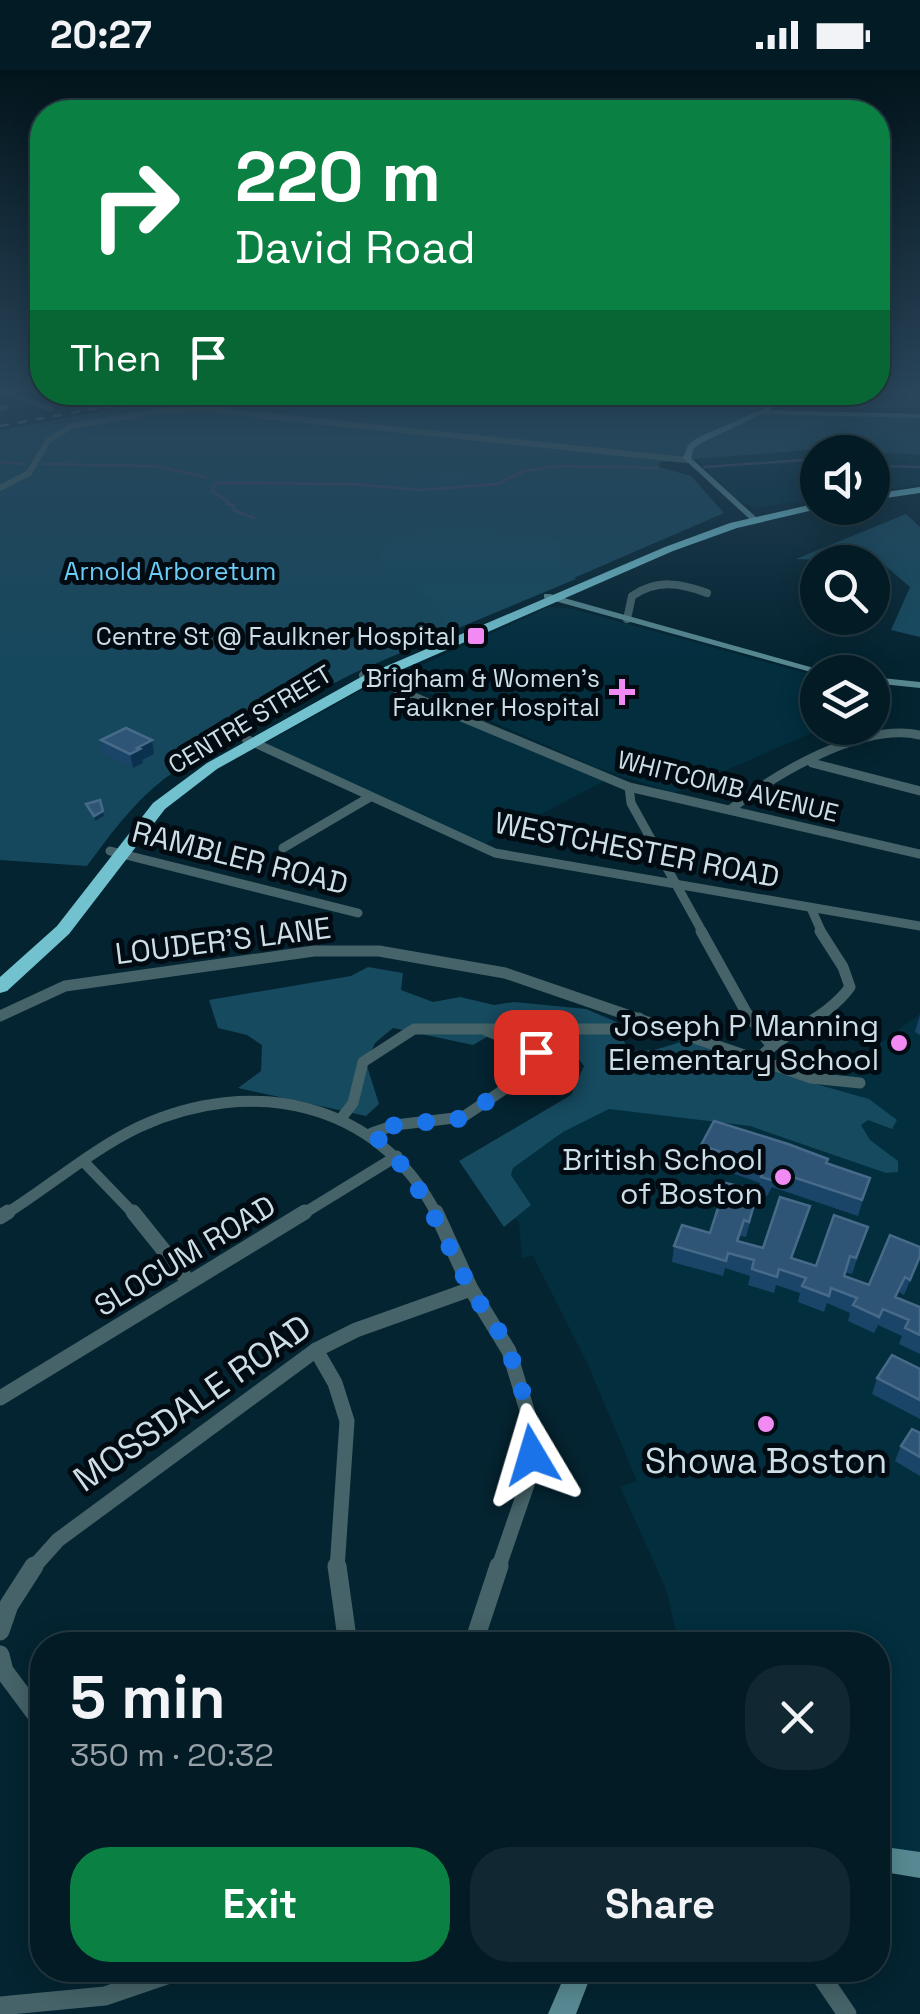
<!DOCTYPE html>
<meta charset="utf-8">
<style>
body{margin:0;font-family:"Space Grotesk",sans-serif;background:#112832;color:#f1f3f6;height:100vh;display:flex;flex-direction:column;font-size:38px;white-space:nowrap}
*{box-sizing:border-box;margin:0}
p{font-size:32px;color:#97a1a7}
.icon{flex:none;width:55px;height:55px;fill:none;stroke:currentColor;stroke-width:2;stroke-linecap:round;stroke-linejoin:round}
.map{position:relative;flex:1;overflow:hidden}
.details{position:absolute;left:30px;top:1562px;width:860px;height:350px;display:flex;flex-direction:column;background:#031b25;border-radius:40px;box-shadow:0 5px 25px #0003,0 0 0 2px #243942}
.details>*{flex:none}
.banner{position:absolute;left:30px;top:30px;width:860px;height:305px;border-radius:40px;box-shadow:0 5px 25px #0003,0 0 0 2px #243942;background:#0b8043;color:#fff;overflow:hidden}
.tools{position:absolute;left:800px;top:365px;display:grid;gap:20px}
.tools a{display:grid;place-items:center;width:90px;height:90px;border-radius:50%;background:#031b25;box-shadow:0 5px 25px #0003,0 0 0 2px #243942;font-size:50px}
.pin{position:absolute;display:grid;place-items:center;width:85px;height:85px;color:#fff;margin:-42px;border-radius:20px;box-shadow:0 5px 15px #0006}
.me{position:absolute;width:110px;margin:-55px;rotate:353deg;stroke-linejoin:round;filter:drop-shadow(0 0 8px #0008)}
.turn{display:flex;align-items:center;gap:35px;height:210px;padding:0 40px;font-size:45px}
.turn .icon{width:130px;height:130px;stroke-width:2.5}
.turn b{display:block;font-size:70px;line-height:85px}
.then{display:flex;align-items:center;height:95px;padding:0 40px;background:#0003;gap:20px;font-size:38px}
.round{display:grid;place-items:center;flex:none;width:105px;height:105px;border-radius:40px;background:#112832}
.head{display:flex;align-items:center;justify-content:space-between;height:170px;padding:0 40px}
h1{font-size:60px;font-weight:700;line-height:75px}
.button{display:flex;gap:20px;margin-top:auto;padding:20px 40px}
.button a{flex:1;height:115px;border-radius:40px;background:#0b8043;color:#fff;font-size:40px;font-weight:700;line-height:115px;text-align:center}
.button a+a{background:#112832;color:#f1f3f6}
.status{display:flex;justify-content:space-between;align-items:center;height:70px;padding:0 50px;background:#031b25;direction:ltr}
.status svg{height:28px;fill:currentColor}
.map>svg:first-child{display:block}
.built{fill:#022e3e}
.green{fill:#16485d}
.forest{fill:#164a5f}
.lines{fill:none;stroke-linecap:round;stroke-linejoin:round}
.stream{stroke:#404765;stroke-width:2.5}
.street-far5{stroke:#456368;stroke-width:6}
.street-far4{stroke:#456368;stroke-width:8}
.street-far3{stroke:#456368;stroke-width:9}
.street-far2{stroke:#456368;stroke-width:11}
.street-far1{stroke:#456368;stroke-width:15}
.street{stroke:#456368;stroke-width:19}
.secondary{fill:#588992;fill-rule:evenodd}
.primary{fill:#66a7b2;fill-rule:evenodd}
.highway{fill:#72c1cf;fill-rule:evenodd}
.rail{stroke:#607a84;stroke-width:2.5;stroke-dasharray:9 9;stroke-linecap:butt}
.wall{fill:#1b4568}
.shaded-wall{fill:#0a314d}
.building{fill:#2e5576;stroke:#476a88;stroke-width:2.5}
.route{stroke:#1a73e8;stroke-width:18;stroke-dasharray:0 32.4}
.poi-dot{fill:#f18af3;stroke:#020b11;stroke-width:4}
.labels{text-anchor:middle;stroke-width:10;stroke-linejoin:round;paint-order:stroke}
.far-park-label{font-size:25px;fill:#6bcdf8;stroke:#020b11}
.far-poi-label{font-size:25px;fill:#cddee6;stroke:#020b11;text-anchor:end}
.far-street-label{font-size:25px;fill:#cddee6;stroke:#020b11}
.street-label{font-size:30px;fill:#cddee6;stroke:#020b11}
.poi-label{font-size:30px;fill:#cddee6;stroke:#020b11;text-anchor:end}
.near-street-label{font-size:35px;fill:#cddee6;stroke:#020b11}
.near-poi-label{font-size:35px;fill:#cddee6;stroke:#020b11}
</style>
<div class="status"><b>20:27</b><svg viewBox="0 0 49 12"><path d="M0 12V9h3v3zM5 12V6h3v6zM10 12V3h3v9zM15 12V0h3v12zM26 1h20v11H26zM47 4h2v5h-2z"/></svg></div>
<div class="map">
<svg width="920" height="1944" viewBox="0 0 920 1944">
<rect width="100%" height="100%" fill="#042431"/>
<g class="built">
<path d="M848 379 920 385V414L873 421 872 382H818L817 429 755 438 738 430 696 389 783 380Z"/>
<path d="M549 537 573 539 817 606 818 658H823L674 723 597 698 393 608Z"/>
<path d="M373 614 459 648 604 711 483 775 266 673Z"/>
<path d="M920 944V1788L878 1782V1575H679L666 1519 620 1417 637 1411 588 1295 533 1186 522 1188 519 1153 478 1104 683 967 822 1015Z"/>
</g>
<path class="green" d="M210 322H766L767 331 756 343 920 347V385L820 379 660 392 659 397 691 406 724 443 354 603 305 628 284 626C260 668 201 681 164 709 133 733 109 766 87 796L0 790V360Z"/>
<g class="forest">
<path d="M908 321 920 325V338L802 337 798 331 806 327V323Z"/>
<path d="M191 341 568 382 456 411 319 401 211 408 202 403 155 395 44 392 51 373 75 357Z"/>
<path d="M906 444 920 457V567L891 560 910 517 881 492 796 489Z"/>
<path d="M466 456 556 468 563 472 560 489 576 509 451 561 443 551 445 544 441 536 379 492 387 469 410 461Z"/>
<path d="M368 897 403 903 401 920 433 932 460 927 494 935 514 932 586 939 619 953 627 981 654 980 685 971 763 991 791 1007 869 1029 897 1050 892 1059 868 1050 861 1055 870 1070 898 1091V1102L886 1103 750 1056 609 1039 563 1062 513 1098 511 1105 531 1135 504 1157 459 1091 571 1025 584 996 569 977 519 962 497 961 473 975 393 958 375 973 366 993 379 1034 366 1046 238 1018 261 1001 262 975 247 965 218 958 209 930 351 906Z"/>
</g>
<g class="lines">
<g class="stream">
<path d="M0 392 23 394"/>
<path d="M42 394 156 396 205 407"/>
<path d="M887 396 920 397"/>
<path d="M704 397 818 389"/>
<path d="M254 448 233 440 234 435 226 434 228 431 212 422 215 413 352 414 421 420 497 414 525 401 559 396 657 398"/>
</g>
<g class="street-far5">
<path d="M5 321 51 339"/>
<path d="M0 339 6 337"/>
<path d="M210 340 687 390"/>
<path d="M0 418 29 403 48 371 71 356 162 341 210 340 257 322"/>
</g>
<g class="street-far4">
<path d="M627 549 632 526C657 509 680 513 707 523"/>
<path d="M363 605 446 640"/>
</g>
<g class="street-far3">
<path d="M440 638 629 717 920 784"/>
<path d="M246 669 495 783 920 856"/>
<path d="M812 693 920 721"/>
<path d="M629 717 631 733 703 863"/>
<path d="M731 739C776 703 863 652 920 665"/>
<path d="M283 778 370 727"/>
<path d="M110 781 358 843"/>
<path d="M811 838 822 863"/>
</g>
<g class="street-far2">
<path d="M701 861 746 942 770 974"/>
<path d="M0 946 65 916 314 881H379L505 903 811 1008 860 1013"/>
<path d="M758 989C786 960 826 950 850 917L843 897 820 861"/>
<path d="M343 1046 353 1033 363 992 414 959H619L632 956 639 948"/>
<path d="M372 1063 395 1055 463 1047 539 996 533 979 487 961"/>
<path d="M84 1092 135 1145"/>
<path d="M4 1145C49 1117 91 1080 139 1057 251 1005 379 1031 437 1145"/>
<path d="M301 1145 397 1086"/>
</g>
<g class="street-far1">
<path d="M133 1142 189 1212"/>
<path d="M436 1142 471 1219 509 1281 529 1347 530 1406 498 1499"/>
<path d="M0 1147 8 1142"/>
<path d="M316 1280 335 1313 347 1351 337 1499"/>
<path d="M0 1328 305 1142"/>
<path d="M32 1499 58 1470 316 1280 356 1260 471 1219"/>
</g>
<g class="street">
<path d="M337 1496 348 1575"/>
<path d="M0 1561 9 1535 34 1496"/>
<path d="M473 1575 499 1496"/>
<path d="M0 1585 4 1601 42 1652"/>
<path d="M817 1900 847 1944"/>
<path d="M0 1936 105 1926 181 1900"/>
</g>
<g class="secondary">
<path d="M769 322H775L776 331 770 340 920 344V348L762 344 703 372 694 378 691 388 757 448V452L754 453 683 388 688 375 697 368 765 338 770 331Z"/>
<path d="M544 524H550L828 602 818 604 544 528Z"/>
<path d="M872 607 920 612V618L872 613Z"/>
<path d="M878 1776 920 1782V1808L878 1801Z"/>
<path d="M567 1900H593L576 1944H548Z"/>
</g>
<path class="primary" d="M0 321H11L0 324Z"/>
<g class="highway">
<path d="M920 417V423L872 430V424Z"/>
<path d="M818 433V438H822L737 458 673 481 371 613 217 699 165 739 69 864 7 921 0 923V907L57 856 153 733 207 693 361 607 665 477 730 453Z"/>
</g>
<path class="rail" d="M0 356 187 322"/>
</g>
<g class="wall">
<path d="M101 670 154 684 142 690 143 693 133 698 103 684Z"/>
<path d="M920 945V965L915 962Z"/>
<path d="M701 1075 827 1093 870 1108 858 1146 772 1117 767 1126 758 1123 760 1113 698 1091Z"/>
<path d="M810 1136 806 1151 792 1188 816 1196 868 1157 852 1204 845 1202 844 1206 869 1215 920 1188 904 1225 899 1222 897 1227 920 1237V1284L899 1274 902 1266 878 1255 874 1263 848 1251 850 1243 827 1233 824 1242 798 1232 800 1223 776 1215 774 1223 748 1215 750 1206 725 1198 723 1206 672 1192 674 1176 710 1163 754 1137 746 1167 740 1166 739 1172 763 1178Z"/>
<path d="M920 1299V1349L872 1324 877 1308Z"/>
<path d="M920 1363V1406L895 1391 901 1376Z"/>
</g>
<g class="shaded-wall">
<path d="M152 670 154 684 142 690 143 693 133 698 130 684 137 678Z"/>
<path d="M103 741 104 746 95 751 94 746Z"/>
<path d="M810 1136 806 1151 787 1204 791 1188Z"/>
</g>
<g class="building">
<path d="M126 658 152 670 137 678 140 679 130 684 101 670Z"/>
<path d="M100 730 103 741 94 746 86 734Z"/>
<path d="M714 1051 788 1074 828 1089 826 1093 870 1108 862 1130 775 1101 771 1110 761 1107 765 1098 701 1075Z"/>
<path d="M726 1113 758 1121 749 1152 744 1150 737 1171 763 1178 780 1127 810 1136 791 1188 816 1196 834 1145 868 1157 856 1188 850 1186 844 1206 869 1215 890 1165 920 1177V1186L910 1210 905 1207 895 1227 920 1237V1265L905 1258 909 1250 883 1239 879 1247 853 1235 857 1228 831 1218 829 1226 802 1216 806 1208 779 1199 777 1207 752 1199 754 1190 728 1183 726 1191 674 1176 682 1155 710 1163Z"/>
<path d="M892 1285 920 1299V1330L877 1308Z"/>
<path d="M912 1359 920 1363V1387L901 1376Z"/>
</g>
<linearGradient id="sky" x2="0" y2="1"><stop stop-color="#02141b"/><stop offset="0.54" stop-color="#29455a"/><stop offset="1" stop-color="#29455a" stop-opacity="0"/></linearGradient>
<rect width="920" height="593" fill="url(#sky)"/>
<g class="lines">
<path class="route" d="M532 1385C529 1338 518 1292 493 1252 486 1241 477 1231 471 1220 439 1159 424 1112 372 1063L395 1055 458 1049 534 1002 540 994 536 982"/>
</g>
<g class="poi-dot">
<rect x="466" y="556" width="20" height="20" rx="5"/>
<path d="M617 607h10v10h10v10h-10v10h-10v-10h-10v-10h10z"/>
<circle cx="899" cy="973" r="10"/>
<circle cx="783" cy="1107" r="10"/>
<circle cx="766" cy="1354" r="10"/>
</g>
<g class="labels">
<g class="far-park-label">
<text x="170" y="510">Arnold Arboretum</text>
</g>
<g class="far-poi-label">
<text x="456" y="575">Centre St @ Faulkner Hospital</text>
<text x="600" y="617">Brigham &amp; Women's<tspan x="600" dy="29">Faulkner Hospital</tspan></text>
</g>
<g class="far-street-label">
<text transform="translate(250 649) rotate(-31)" y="9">CENTRE STREET</text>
<text transform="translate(728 716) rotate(14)" y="9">WHITCOMB AVENUE</text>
</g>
<g class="street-label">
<text transform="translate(637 780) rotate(11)" y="10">WESTCHESTER ROAD</text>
<text transform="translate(240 788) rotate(14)" y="10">RAMBLER ROAD</text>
<text transform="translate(223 871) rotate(-7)" y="10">LOUDER'S LANE</text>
<text transform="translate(185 1186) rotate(-31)" y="10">SLOCUM ROAD</text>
</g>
<g class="poi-label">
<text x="879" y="966">Joseph P Manning<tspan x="879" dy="34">Elementary School</tspan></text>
<text x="763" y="1100">British School<tspan x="763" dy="34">of Boston</tspan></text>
</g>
<g class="near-street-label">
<text transform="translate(192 1333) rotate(-35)" y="12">MOSSDALE ROAD</text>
</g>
<g class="near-poi-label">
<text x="766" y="1403">Showa Boston</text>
</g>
</g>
</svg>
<div class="tools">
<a><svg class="icon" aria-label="sound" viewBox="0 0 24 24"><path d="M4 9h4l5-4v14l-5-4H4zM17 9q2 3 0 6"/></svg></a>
<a><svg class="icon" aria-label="search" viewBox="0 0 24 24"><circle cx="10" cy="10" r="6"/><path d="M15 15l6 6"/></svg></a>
<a><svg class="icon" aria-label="layers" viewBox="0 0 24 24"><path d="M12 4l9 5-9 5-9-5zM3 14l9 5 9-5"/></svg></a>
</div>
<div class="pin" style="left:536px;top:982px;background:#d93025"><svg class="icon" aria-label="arrive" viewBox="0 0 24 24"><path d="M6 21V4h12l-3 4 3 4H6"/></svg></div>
<svg class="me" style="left:532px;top:1385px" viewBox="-20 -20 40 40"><path d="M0-17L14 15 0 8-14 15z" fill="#1a73e8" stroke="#fff" stroke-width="4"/></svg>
<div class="banner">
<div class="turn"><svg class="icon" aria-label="right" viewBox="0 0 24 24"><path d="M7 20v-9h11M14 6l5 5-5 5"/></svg><div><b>220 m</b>David Road</div></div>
<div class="then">Then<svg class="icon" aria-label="arrive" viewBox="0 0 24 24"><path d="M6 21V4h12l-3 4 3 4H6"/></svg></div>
</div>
<section class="details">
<div class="head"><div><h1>5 min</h1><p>350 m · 20:32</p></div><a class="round"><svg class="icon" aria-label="close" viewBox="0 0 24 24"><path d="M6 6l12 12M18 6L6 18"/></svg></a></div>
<div class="button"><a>Exit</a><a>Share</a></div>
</section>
</div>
